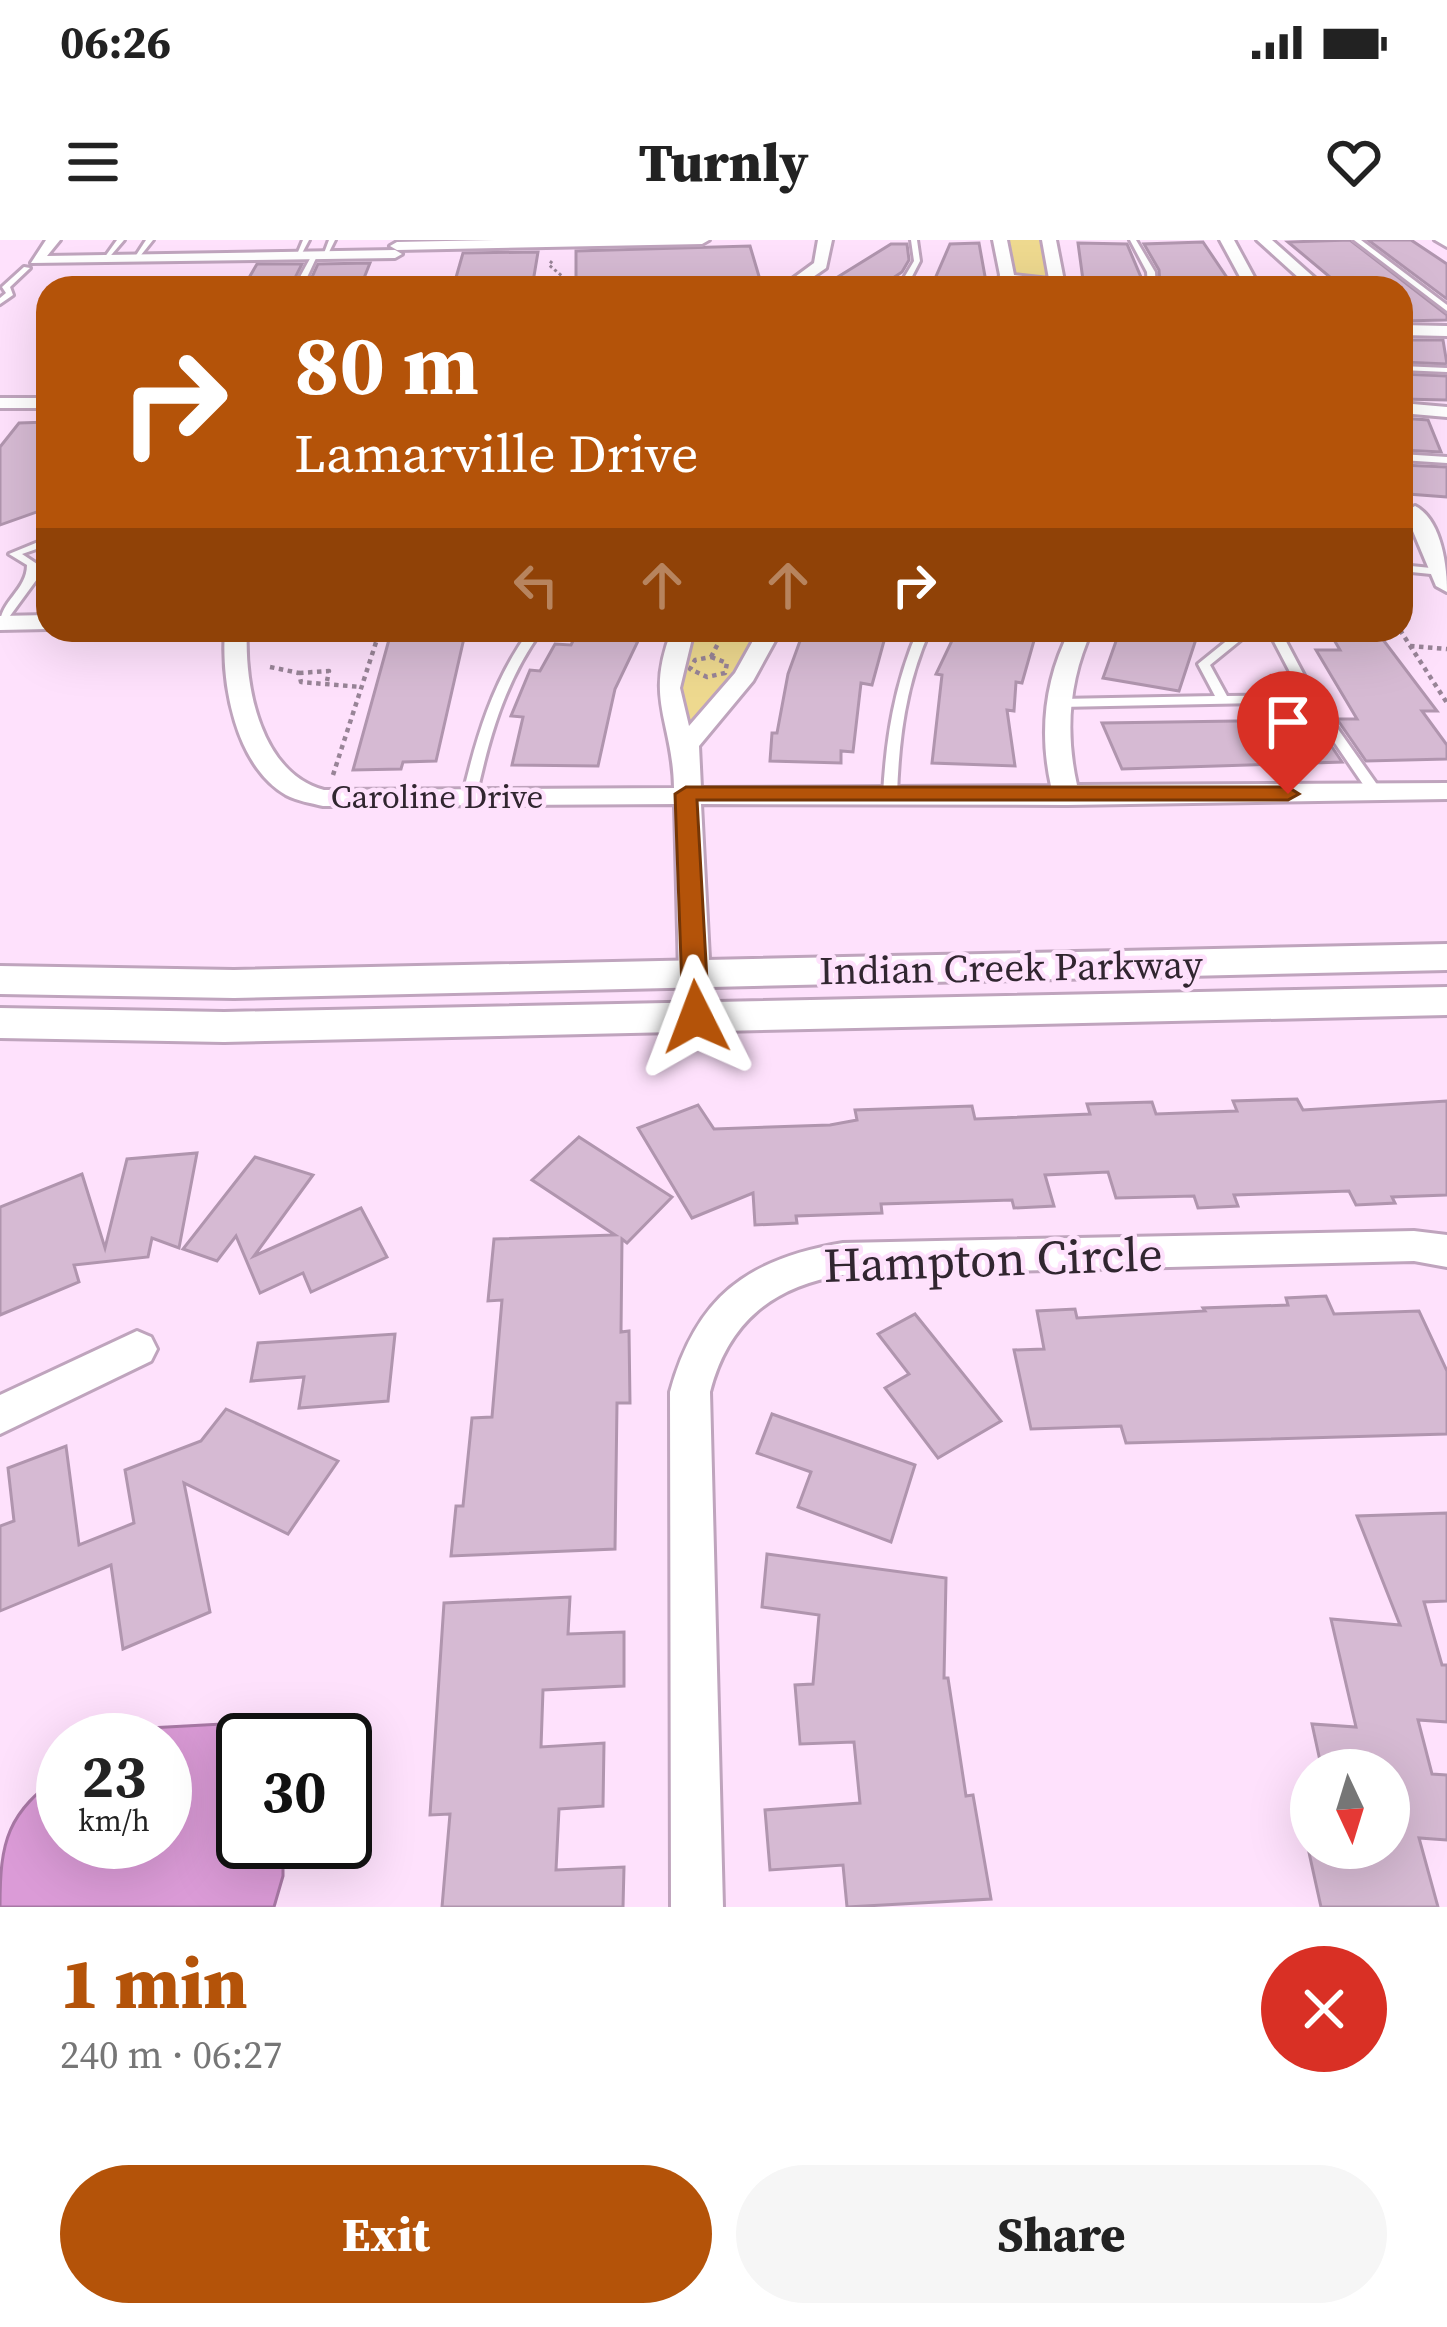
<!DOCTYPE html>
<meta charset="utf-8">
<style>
body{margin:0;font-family:"Source Serif 4",serif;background:#f6f6f6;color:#222;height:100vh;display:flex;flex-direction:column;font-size:45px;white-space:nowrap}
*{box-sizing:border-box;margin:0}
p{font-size:39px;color:#767676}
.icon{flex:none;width:66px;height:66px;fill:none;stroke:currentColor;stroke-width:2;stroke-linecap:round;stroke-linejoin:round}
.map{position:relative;height:1667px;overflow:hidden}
.side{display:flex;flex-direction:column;background:#fff;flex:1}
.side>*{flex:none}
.guide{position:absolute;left:36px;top:36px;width:1377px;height:366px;border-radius:36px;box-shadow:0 12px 48px #0002;background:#b45309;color:#fff;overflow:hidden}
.needle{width:78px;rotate:176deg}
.fabs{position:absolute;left:1290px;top:1509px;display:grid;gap:24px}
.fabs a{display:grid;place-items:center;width:120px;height:120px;border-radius:50%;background:#fff;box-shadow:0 12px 48px #0002;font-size:60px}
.speed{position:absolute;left:36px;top:1473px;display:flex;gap:24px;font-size:60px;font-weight:700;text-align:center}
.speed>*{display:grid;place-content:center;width:156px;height:156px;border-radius:50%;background:#fff;box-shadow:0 12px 48px #0002;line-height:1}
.speed small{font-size:30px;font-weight:400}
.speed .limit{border:6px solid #111;border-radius:18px;background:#fff;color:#111}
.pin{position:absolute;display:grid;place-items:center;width:102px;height:102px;color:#fff;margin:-123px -51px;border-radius:50% 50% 50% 0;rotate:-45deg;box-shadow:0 0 12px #0007}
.pin .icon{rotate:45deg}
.me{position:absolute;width:132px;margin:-66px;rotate:357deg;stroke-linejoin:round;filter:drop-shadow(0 0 9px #0008)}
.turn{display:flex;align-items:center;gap:42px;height:252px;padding:0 60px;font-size:54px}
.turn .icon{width:156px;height:156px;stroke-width:2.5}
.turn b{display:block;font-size:84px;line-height:102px}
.lanes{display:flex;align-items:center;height:114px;padding:0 60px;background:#0003;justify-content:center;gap:60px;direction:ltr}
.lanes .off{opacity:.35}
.round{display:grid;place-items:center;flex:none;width:126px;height:126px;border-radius:63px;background:#f6f6f6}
.head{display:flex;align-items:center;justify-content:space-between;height:204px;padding:0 60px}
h1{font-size:72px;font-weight:800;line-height:90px;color:#b45309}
.button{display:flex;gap:24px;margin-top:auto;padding:24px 60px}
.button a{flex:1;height:138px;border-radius:72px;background:#b45309;color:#fff;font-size:48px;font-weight:800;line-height:138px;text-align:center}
.button a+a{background:#f6f6f6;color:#222}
.status{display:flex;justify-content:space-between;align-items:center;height:84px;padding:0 60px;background:#fff;direction:ltr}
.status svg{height:33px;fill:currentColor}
header{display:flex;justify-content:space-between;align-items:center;height:156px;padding:0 60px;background:#fff;font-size:54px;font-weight:800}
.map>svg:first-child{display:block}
.green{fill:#eed98f}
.water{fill:#db9bd7;stroke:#a878a5;stroke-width:3}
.building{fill:#d6bad3;stroke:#b095ae;stroke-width:3}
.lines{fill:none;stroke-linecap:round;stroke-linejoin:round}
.service-casing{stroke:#bfa4bd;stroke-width:6}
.minor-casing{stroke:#bfa4bd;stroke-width:6}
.tertiary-casing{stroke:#bfa4bd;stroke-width:6}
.path-far1{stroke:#988497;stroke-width:3;stroke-dasharray:3 3;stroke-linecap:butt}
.path{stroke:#988497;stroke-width:4.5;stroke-dasharray:4.5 4.5;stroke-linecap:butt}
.service{fill:#fff;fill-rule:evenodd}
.minor{fill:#fff;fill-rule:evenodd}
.tertiary{fill:#fff;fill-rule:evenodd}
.route{fill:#b45309;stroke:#753606;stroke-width:3}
.labels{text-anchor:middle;stroke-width:9;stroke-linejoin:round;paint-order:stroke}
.far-street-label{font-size:33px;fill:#312630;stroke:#fee1fc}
.street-label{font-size:39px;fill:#312630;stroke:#fee1fc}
.near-street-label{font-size:48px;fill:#312630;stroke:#fee1fc}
</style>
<div class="status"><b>06:26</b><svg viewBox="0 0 49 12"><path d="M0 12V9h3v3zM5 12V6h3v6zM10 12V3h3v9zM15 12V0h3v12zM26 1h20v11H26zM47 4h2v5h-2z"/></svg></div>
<header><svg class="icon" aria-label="menu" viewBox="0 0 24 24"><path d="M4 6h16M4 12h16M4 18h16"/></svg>Turnly<svg class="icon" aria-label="heart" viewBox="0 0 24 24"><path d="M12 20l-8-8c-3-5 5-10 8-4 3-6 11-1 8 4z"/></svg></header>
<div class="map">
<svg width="1447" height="1667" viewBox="0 0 1447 1667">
<rect width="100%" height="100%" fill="#fee1fc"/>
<g class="green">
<path d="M1004 0H1043L1052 40 1049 48H1008Z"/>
<path d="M694 390H758L719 454 689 485C679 456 673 416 694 390Z"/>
</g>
<path class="water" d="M222 1484 245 1500 243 1602H283V1636L274 1667H0C0 1600 7 1573 63 1533V1602H165V1500H124L149 1488Z"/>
<g class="building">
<path d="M1350 0 1447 75V80L1401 81V48H1343L1288 2Z"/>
<path d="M1368 0H1411L1447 24V59Z"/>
<path d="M1203 2 1234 48H1170L1169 43H1160L1159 30 1144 4Z"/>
<path d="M979 3 986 42H980L978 48H931L950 4Z"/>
<path d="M1078 3 1127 4 1143 42 1083 40Z"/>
<path d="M891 4H907L909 20 902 32 878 48H820Z"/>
<path d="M750 6 761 43 576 46V11Z"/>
<path d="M538 12 532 48H453L463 13Z"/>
<path d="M370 23 360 48H307L318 24Z"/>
<path d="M257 24H302L290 48H243Z"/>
<path d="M1401 100H1443L1447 124 1401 122Z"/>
<path d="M1401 134 1447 136V160L1401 159Z"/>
<path d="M1401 178 1428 180 1441 212 1401 210Z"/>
<path d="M48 182V268L0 285V207L19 183Z"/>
<path d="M1401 225 1447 227V257L1408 254Z"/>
<path d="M804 390H887L872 445 861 443 853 512 841 511V523L770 521 772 493H777L788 434Z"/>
<path d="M957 390H1037L1022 443 1016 442 1014 471 1007 470 1015 526 932 523 942 435 936 434Z"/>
<path d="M1120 390H1199L1179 451 1103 438Z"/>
<path d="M1330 393H1378L1437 471H1422L1447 505V519L1366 521 1337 479H1357L1316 410H1340Z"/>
<path d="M417 395 416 399 464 398 436 521 403 522 401 529 353 530 390 396Z"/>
<path d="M576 395 638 401 615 449 598 526 512 525 523 477 511 476 530 430 540 431 555 404 571 405Z"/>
<path d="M1314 480 1342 522 1122 529 1102 483Z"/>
<path d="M1297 859 1303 870 1447 861V955L1392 957 1395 963 1356 965 1349 951 1234 955 1238 966 1198 968 1194 956 1116 958 1108 932 1045 935 1054 966 1014 968 1012 960 881 964 882 973 796 976 797 983 755 985 753 953 692 978 638 888 698 865 714 889 830 885 857 880 855 870 972 866 975 879 1090 874 1087 864 1152 862 1156 874 1237 871 1233 861Z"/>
<path d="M579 897 672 957 627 1003 622 999 621 1092 629 1091 630 1163H617L615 1309 451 1316 456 1266H463L472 1178 492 1177 502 1060 488 1061 494 999 615 995 532 940Z"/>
<path d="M197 913 179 1008 152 998 148 1017 74 1025 79 1042 0 1075V967L82 934 105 1008 127 919Z"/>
<path d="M255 917 313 935 254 1016 361 968 387 1017 311 1052 303 1033 260 1053 236 996 217 1021 183 1009Z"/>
<path d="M1326 1056 1334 1074 1419 1071 1447 1131V1194L1126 1203 1121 1186 1031 1189 1014 1110 1044 1109 1037 1071 1075 1069 1077 1078 1205 1071 1203 1068 1288 1065 1286 1058Z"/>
<path d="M915 1074 1001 1181 938 1218 885 1148 909 1134 878 1094Z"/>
<path d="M395 1094 388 1161 299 1168 304 1137 251 1141 258 1103Z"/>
<path d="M226 1169 338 1221 288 1294 184 1243 210 1372 123 1409 111 1325 0 1371V1286L14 1281 8 1228 66 1206 79 1305 134 1283 125 1230 201 1201Z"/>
<path d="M772 1174 915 1225 891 1302 798 1267 811 1232 757 1213Z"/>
<path d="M1447 1273V1361L1424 1362 1442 1425H1447V1482L1418 1480 1432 1534 1447 1535V1600L1419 1598 1438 1667H1321L1308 1608H1389V1530H1322L1312 1484 1356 1487 1331 1379 1400 1385 1357 1276Z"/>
<path d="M767 1314 946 1338 944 1438H948L966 1556 973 1555 991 1659 847 1667 843 1625 770 1630 765 1570 860 1563 854 1502 800 1504 795 1445 813 1444 819 1375 762 1367Z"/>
<path d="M570 1357 568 1394 624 1392V1446L543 1450 541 1507 604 1503 603 1566 559 1569 556 1630 624 1627 623 1667H442L450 1574 430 1575 444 1363Z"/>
</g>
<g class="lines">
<defs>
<g id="service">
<path d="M117 0H124L106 21H102Z"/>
<path d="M146 0H153L137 20H133Z"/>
<path d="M303 0H309L300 17H296Z"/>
<path d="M329 0H335L327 16H323Z"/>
<path d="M911 0H917L920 21 906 48H898L914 21Z"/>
<path d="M1130 0H1136L1155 32 1156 48H1148L1147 32Z"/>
<path d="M1354 0H1361L1447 65V71Z"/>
<path d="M312 15 317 16 302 48H294Z"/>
<path d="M24 27 30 28 10 47 13 55 0 64V58L6 53 2 47Z"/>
<path d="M1401 126 1447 128V132L1401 130Z"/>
<path d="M1401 214 1447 217V223L1401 220Z"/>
<path d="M48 298V305L22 314 37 324V339L4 384 0 385C0 361 27 350 27 325L9 314Z"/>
<path d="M1401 325 1441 329 1446 332 1441 335 1401 331Z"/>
<path d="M530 390H542C505 441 489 497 476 558L469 562 464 561 462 558C476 498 493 440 530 390Z"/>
<path d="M918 390H930C906 443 899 497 897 555L890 559 883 555C886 497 895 443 918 390Z"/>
<path d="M1240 390H1253L1210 425 1227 456 1302 455 1268 390H1280L1316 458 1383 553 1381 556H1371L1307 462 1060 467 1054 463 1060 459 1215 456 1198 424Z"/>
</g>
<g id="minor">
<path d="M46 0H60L47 16 395 10 402 14 395 18 31 23Z"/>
<path d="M495 0H709L702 4 397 10 390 6 397 2Z"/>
<path d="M818 0H832L826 28 797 48H780L814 23Z"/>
<path d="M993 0H1007L1014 35 1049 39 1042 0H1056L1064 41 1096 48 1012 43 1011 48H997L1000 35Z"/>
<path d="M1220 0H1234L1260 48H1246Z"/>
<path d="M1257 0H1272L1326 48H1310Z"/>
<path d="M1435 0H1447V7Z"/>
<path d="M1401 85 1447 86V96L1401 95Z"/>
<rect x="0" y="158" width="48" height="10"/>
<path d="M1401 163 1447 167V177L1401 173Z"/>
<path d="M1415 266C1441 279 1447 325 1447 352L1436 346 1405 272Z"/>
<path d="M48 375V389L0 390V376Z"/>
<path d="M225 390H247C244 447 261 533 324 550L674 548C673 481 644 460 672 390H694L680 448 689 486 735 433 759 390H781L753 441 699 506 701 548 1051 546C1039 492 1045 439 1070 390H1092C1069 439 1065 492 1077 545L1447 543V559L1067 565 701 564 712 777 707 785H685L680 777 675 564 323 566C311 563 297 561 286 555 235 525 221 443 225 390Z"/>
<path d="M1414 991 1447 995V1027L1414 1021 843 1035C773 1046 728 1082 710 1152L723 1667H671L670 1152C696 1057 747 1019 843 1003Z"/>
<path d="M137 1091 151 1097 157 1109 151 1121 0 1194V1155Z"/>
</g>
<g id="tertiary">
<path d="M1447 704V730L234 758 0 754V726L234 730Z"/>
<path d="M1447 747V775L224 802 0 798V768L224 772Z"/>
</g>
</defs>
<use href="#service" class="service-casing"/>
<use href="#minor" class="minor-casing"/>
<use href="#tertiary" class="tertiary-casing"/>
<path class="path-far1" d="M552 21 549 25 562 36 555 48"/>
<g class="path">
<path d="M1400 390 1447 463"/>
<path d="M1410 406 1447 409"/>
<path d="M711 417 727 423 725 433 707 437 690 429 695 420Z"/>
<path d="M711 417 725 390"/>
<path d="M270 427 299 433 301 442 361 447"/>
<path d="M299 433 329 431 327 441"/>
<path d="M333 535 380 390"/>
</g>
<use href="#service" class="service"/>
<use href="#minor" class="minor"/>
<use href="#tertiary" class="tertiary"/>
</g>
<path class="route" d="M686 547H1288L1299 554 1288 560H697L709 777 696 786 683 777 675 554Z"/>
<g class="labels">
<g class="far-street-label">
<text x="437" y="568">Caroline Drive</text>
</g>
<g class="street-label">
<text transform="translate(1011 727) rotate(-1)" y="14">Indian Creek Parkway</text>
</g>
<g class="near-street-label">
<text transform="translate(993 1019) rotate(-2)" y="17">Hampton Circle</text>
</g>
</g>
</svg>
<div class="fabs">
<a><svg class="needle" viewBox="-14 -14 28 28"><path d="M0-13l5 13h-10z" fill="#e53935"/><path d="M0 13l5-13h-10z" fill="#767676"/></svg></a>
</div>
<div class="speed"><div>23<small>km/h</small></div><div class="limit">30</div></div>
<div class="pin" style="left:1288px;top:554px;background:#d93025"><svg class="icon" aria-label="arrive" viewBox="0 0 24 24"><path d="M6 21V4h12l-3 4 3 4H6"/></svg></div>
<svg class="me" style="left:696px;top:777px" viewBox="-20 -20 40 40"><path d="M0-17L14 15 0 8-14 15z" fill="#b45309" stroke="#fff" stroke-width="4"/></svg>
<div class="guide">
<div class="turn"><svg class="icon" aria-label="right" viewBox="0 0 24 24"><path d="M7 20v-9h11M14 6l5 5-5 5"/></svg><div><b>80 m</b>Lamarville Drive</div></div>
<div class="lanes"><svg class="icon off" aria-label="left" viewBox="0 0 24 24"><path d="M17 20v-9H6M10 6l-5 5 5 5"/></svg><svg class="icon off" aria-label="ahead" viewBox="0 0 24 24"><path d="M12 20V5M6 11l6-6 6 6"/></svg><svg class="icon off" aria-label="ahead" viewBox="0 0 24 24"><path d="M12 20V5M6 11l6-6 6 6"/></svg><svg class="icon" aria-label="right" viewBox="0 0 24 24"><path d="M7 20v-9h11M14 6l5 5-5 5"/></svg></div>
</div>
</div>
<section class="side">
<div class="head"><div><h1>1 min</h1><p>240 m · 06:27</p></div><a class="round" style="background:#d93025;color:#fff"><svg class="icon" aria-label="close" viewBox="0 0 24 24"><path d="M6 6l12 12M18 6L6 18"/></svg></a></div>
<div class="button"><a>Exit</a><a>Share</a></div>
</section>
